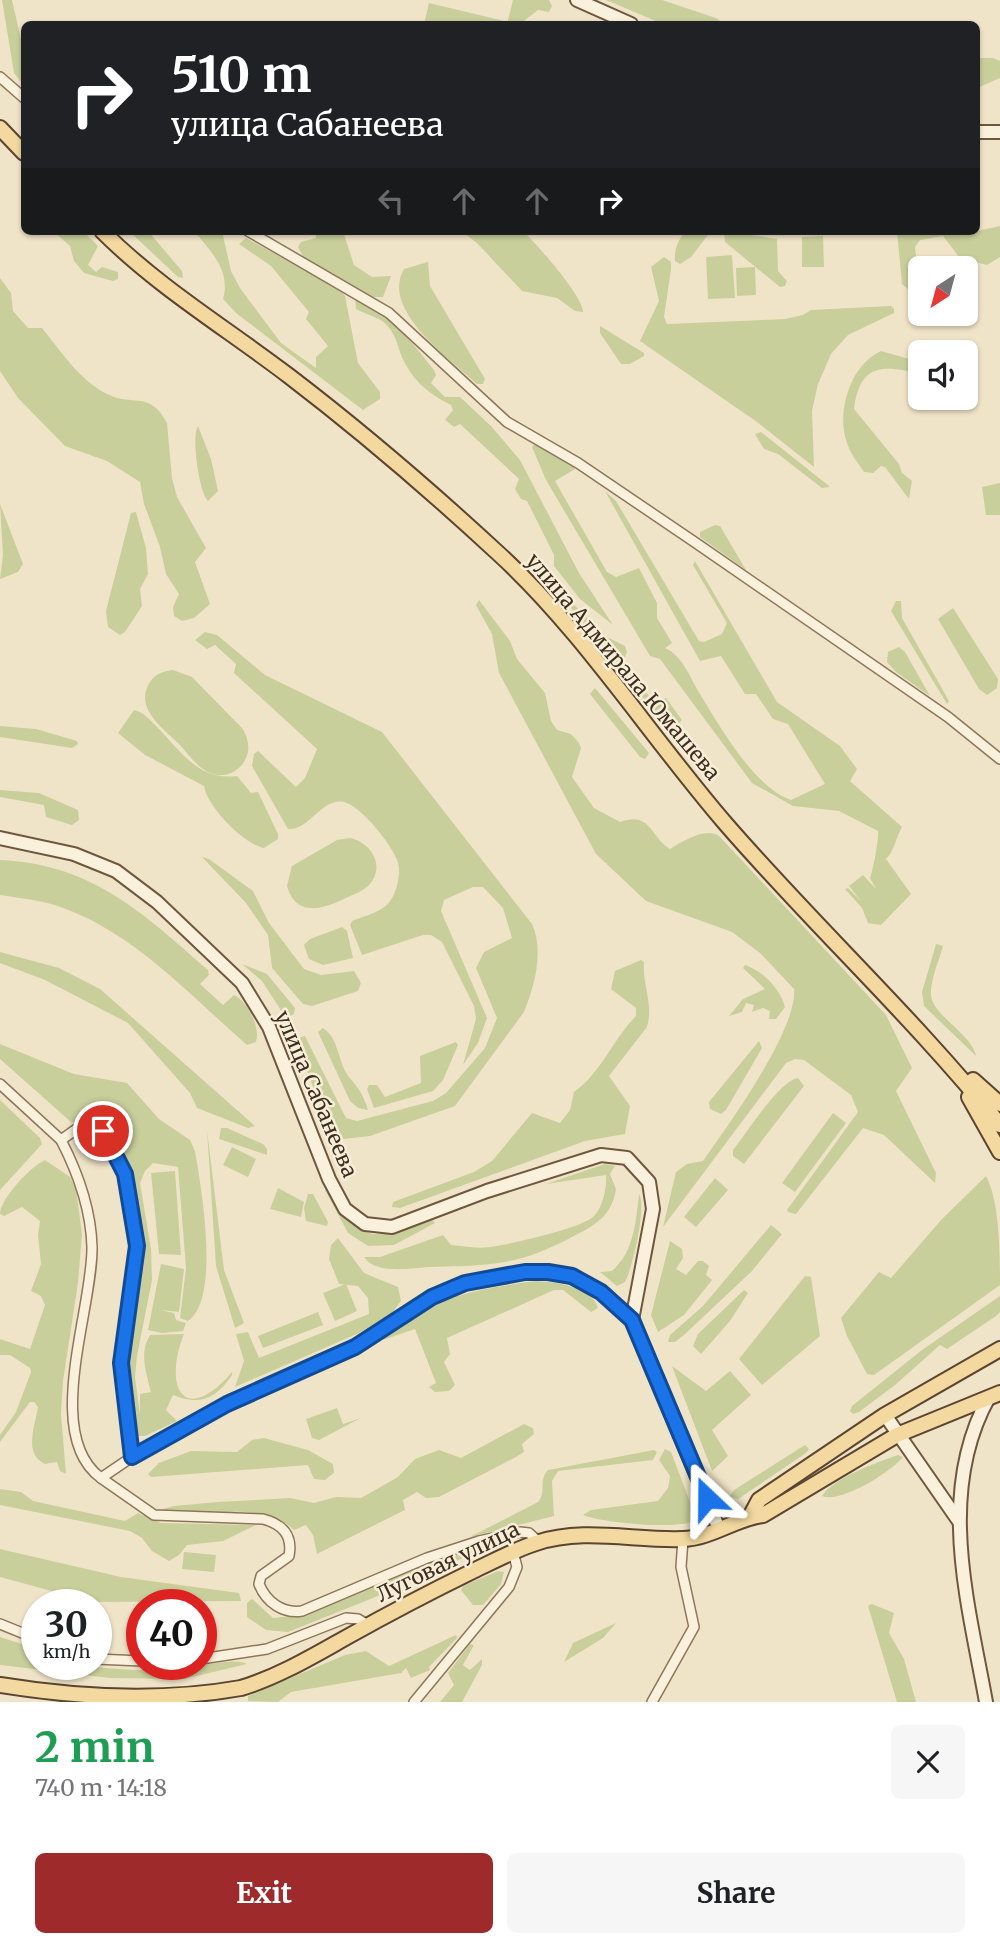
<!DOCTYPE html>
<meta charset="utf-8">
<style>
body{margin:0;font-family:Merriweather,serif;background:#f6f6f6;color:#202124;height:100vh;display:flex;flex-direction:column;font-size:26px;white-space:nowrap}
*{box-sizing:border-box;margin:0}
p{font-size:23px;color:#757577}
.icon{flex:none;width:38px;height:38px;fill:none;stroke:currentColor;stroke-width:2;stroke-linecap:round;stroke-linejoin:round}
.map{position:relative;height:1702px;overflow:hidden}
.side{display:flex;flex-direction:column;background:#fff;flex:1}
.side>*{flex:none}
.guide{position:absolute;left:21px;top:21px;width:959px;height:214px;border-radius:10px;box-shadow:0 2px 5px #0004;background:#202124;color:#fff;overflow:hidden}
.needle{width:46px;rotate:216deg}
.fabs{position:absolute;left:908px;top:256px;display:grid;gap:14px}
.fabs a{display:grid;place-items:center;width:70px;height:70px;border-radius:10px;background:#fff;box-shadow:0 2px 5px #0004;font-size:35px}
.speed{position:absolute;left:21px;top:1589px;display:flex;gap:14px;font-size:35px;font-weight:700;text-align:center}
.speed>*{display:grid;place-content:center;width:91px;height:91px;border-radius:50%;background:#fff;box-shadow:0 2px 5px #0004;line-height:1}
.speed small{font-size:18px;font-weight:400}
.speed .limit{border:10px solid #d22;background:#fff;color:#111}
.pin{position:absolute;display:grid;place-items:center;width:60px;height:60px;color:#fff;margin:-30px;border:4px solid #fff;border-radius:50%;box-shadow:0 2px 7px #0007}
.me{position:absolute;width:77px;margin:-38px;rotate:337deg;stroke-linejoin:round;filter:drop-shadow(0 0 5px #0008)}
.turn{display:flex;align-items:center;gap:24px;height:147px;padding:0 35px;font-size:32px}
.turn .icon{width:91px;height:91px;stroke-width:2.5}
.turn b{display:block;font-size:49px;line-height:60px}
.lanes{display:flex;align-items:center;height:66px;padding:0 35px;background:#0003;justify-content:center;gap:35px;direction:ltr}
.lanes .off{opacity:.35}
.round{display:grid;place-items:center;flex:none;width:74px;height:74px;border-radius:10px;background:#f6f6f6}
.summary{display:flex;align-items:center;justify-content:space-between;height:119px;padding:0 35px}
h1{font-size:42px;font-weight:700;line-height:52px;color:#1e9e55}
.cta{display:flex;gap:14px;margin-top:auto;padding:14px 35px}
.cta a{flex:1;height:80px;border-radius:10px;background:#9e2a2b;color:#fff;font-size:28px;font-weight:700;line-height:80px;text-align:center}
.cta a+a{background:#f6f6f6;color:#202124}
.map>svg:first-child{display:block}
.green{fill:#c9cf9b}
.lines{fill:none;stroke-linecap:round;stroke-linejoin:round}
.street-casing{stroke:#8d765c;stroke-width:12}
.secondary-casing{stroke:#6f573f;stroke-width:16}
.primary-casing{stroke:#5b4430;stroke-width:18}
.street{stroke:#faf1dc;stroke-width:9}
.secondary{stroke:#faf1dc;stroke-width:12}
.primary{stroke:#f3d9a0;stroke-width:14}
.route-casing{stroke:#114b97;stroke-width:18}
.route{stroke:#1a73e8;stroke-width:12}
.labels{text-anchor:middle;stroke-width:5;stroke-linejoin:round;paint-order:stroke}
.street-label{font-size:21px;fill:#3d2e20;stroke:#f7eed8}
</style>
<div class="map">
<svg width="1000" height="1702" viewBox="0 0 1000 1702">
<rect width="100%" height="100%" fill="#f0e4c8"/>
<g class="green">
<path d="M2 0H12L24 52V85L14 73Z"/>
<path d="M513 0H549L552 6 549 12 538 10 520 24H507Z"/>
<path d="M606 0H662L716 18 724 24 699 21 693 24H663Z"/>
<path d="M429 3 504 21V24H424Z"/>
<path d="M977 58H993L1000 61V78L977 88Z"/>
<path d="M1000 226V257L987 265 960 258 943 236 920 240 915 247 920 289 909 290 902 284 897 231 968 233Z"/>
<path d="M53 231H83L98 246 88 265 96 272 102 267 118 272V279L113 281 84 273 74 261 70 246Z"/>
<path d="M129 231H148L182 271 183 278 178 277Z"/>
<path d="M194 231H222L231 271 240 288 281 343 316 368V357L328 346 306 319 309 312 271 266 239 244 246 238 339 289 345 296 358 363 380 392V399L363 410 236 313 223 299C231 270 211 252 194 231Z"/>
<path d="M316 231H343L354 265 372 277 391 276 383 297H373L304 258 298 247 301 242 316 238Z"/>
<path d="M461 231H523C536 243 583 296 583 312L575 311 557 298 522 291 477 243Z"/>
<path d="M685 231H711L691 257 680 264 675 261C674 249 678 241 685 231Z"/>
<path d="M724 231 777 239 778 271 787 281 785 286 780 287 725 242Z"/>
<path d="M823 236 824 267H802V237Z"/>
<path d="M732 255 735 298 708 299 706 257Z"/>
<path d="M664 257 671 262V269L664 317 667 324 785 319 803 315 811 310 891 306 894 309V313L848 335 831 354 818 384 812 411 814 467 757 422 640 341 659 301 651 267Z"/>
<path d="M428 262 430 286 485 379 483 384H477C450 359 380 310 404 269Z"/>
<path d="M755 267 756 295 737 296 736 268Z"/>
<path d="M0 278 11 293 13 311 28 328H42C61 351 79 380 107 394 133 407 150 390 167 423L172 478 177 497 206 548 195 562 210 604 194 618 182 621 174 616 173 607 179 594 166 574 160 547 144 504 140 482 107 461 65 446 18 398 0 371Z"/>
<path d="M355 298C392 317 409 338 434 370L436 375 431 383 445 397H460L491 426 520 460 579 573 613 625 580 599 554 566V555L527 501 521 499 515 489 519 479 460 424 454 427 445 420 453 410 451 405C433 396 416 384 406 365 397 350 398 333 382 321 374 316 365 314 356 309Z"/>
<path d="M600 326 644 353V356L630 364H621L600 333Z"/>
<path d="M881 351 920 362V374C883 365 860 363 854 409L899 464 902 473 912 481 909 499 885 467 881 466 873 473 864 472C858 463 850 453 847 443 836 412 850 365 881 351Z"/>
<path d="M198 426 211 459 218 491 208 501C199 493 191 436 198 426Z"/>
<path d="M761 432 829 486V487L822 488 778 454 764 449 755 434Z"/>
<path d="M535 443 574 465 575 469 555 481 607 572 616 577 639 568 657 603V618L672 643 665 648C683 656 690 678 700 694 720 727 754 787 791 800L825 784 788 724 773 719 756 694H745L721 656 700 661 605 491 616 501 699 641 704 642 722 634 727 623 693 565 695 561 777 702 840 746 857 769 850 781 902 827C896 837 894 852 886 859L911 894 881 925 868 923 862 908 845 889 848 888 861 901 867 897 861 901 849 886 863 875 876 889 870 878C873 871 879 838 878 831L839 811 793 806 752 783 660 659 650 656 546 480 532 447Z"/>
<path d="M1000 483V515H986L982 487Z"/>
<path d="M0 504 23 564 18 572 0 579 3 555Z"/>
<path d="M136 512 146 548 148 574 140 589 142 606 125 632 120 635 108 627 106 611 131 513Z"/>
<path d="M715 525 720 526 746 570 700 537V532Z"/>
<path d="M479 600 510 641 517 659 545 693 551 721 557 730 571 734 579 743 581 748 572 777 594 808 620 822C651 811 650 837 670 849 683 841 706 827 719 836L886 1015 912 1068 896 1091 936 1173 935 1183 884 1135 863 1128 796 1214 788 1212 787 1210 858 1112 851 1095 804 1060 795 1059 786 1063 663 1227 676 1172 687 1164 703 1161C727 1127 798 1029 794 989L760 953 732 932 646 901 596 854 499 673 492 634 476 605Z"/>
<path d="M570 601 607 637 625 646 627 652 623 662 652 700 666 698 682 720 675 727 680 737H674L568 604Z"/>
<path d="M896 601H901L902 618 949 701 947 704 891 611Z"/>
<path d="M953 608 998 679 997 688 987 695 979 689 938 619Z"/>
<path d="M205 632 217 635 265 675 382 732 532 924C544 950 535 985 524 1012L455 1106 370 1136 344 1139 329 1129 295 1039 305 1036 346 1118 357 1121 433 1101 446 1093 485 1048 497 1018 476 968 484 952 512 938 503 908 483 887H473L444 900 441 911 487 1018 478 1043 463 1065 476 1019 474 1006 442 942 431 935H423L362 955 350 925 352 921C364 916 383 912 390 901 397 892 402 871 397 860 391 844 361 806 344 802 322 797 309 831 288 829L252 766 254 754 258 751 296 787 305 778 317 749 234 673 236 664 215 645 207 649 195 640Z"/>
<path d="M899 647 905 652 930 696 896 672 887 662 888 652Z"/>
<path d="M173 670 192 677 243 729C248 739 251 749 245 760 239 772 225 778 213 774 199 770 189 755 180 745 164 729 133 708 150 682 155 674 163 671 173 670Z"/>
<path d="M595 688 649 753 645 759 640 757 590 694Z"/>
<path d="M134 710C143 712 149 719 156 726 181 751 198 781 237 776L251 793 258 792 278 834V839L264 848C243 844 207 806 204 786L145 755 118 733Z"/>
<path d="M0 726 36 729 77 741 78 744 72 748 0 737Z"/>
<path d="M0 790 39 793 78 810 79 820 72 825 46 817 44 805 0 797Z"/>
<path d="M350 838C370 842 386 865 370 884 364 891 354 894 346 898 324 909 296 918 287 886L292 866 337 840Z"/>
<path d="M202 857 209 859 253 891 269 923 304 969 321 975 354 971 361 983 358 991 312 1006 303 1004 272 968 268 935 246 903Z"/>
<path d="M0 860C92 864 143 913 208 970L209 975 200 984 223 1005 234 995C247 1001 261 1027 256 1042L247 1045C187 993 135 933 58 906 40 900 19 898 0 895Z"/>
<path d="M342 927 347 931 353 958 323 965 309 959 304 945 310 939Z"/>
<path d="M936 944 943 946C939 961 930 980 931 995 932 1015 972 1034 976 1056L924 1006 922 992Z"/>
<path d="M0 952 59 968 100 989 255 1126 248 1128 197 1108 190 1093 128 1023 45 980 0 963Z"/>
<path d="M641 960 644 962C642 985 654 1004 647 1027L609 1076 630 1106 625 1134 585 1141 400 1208 392 1207 393 1202 474 1172 492 1161 532 1113 560 1123 570 1110 574 1092C601 1073 613 1039 636 1016V1008L611 989 615 971Z"/>
<path d="M242 964 267 974 295 1008 294 1014 286 1018 262 981Z"/>
<path d="M745 965C763 971 780 988 785 1007L776 1019H769L770 1011 763 1008 752 1012 754 1005 746 1003 742 1012 729 1016 743 999 765 989 743 968Z"/>
<path d="M323 1028C340 1039 337 1062 349 1077 358 1087 364 1096 368 1110L358 1108 350 1101 318 1032Z"/>
<path d="M759 1041 762 1048 726 1110 721 1114 710 1109 709 1102Z"/>
<path d="M456 1042 458 1045 443 1080 433 1091 374 1108 367 1089 369 1085H377L385 1097 421 1083 420 1056Z"/>
<path d="M0 1044 74 1074 127 1083 159 1119 190 1140 195 1151C201 1186 221 1299 188 1321L180 1318 186 1268 178 1167 153 1163 145 1171 140 1183 151 1249 152 1280 137 1356 135 1377 140 1414V1394L151 1392 153 1405C151 1381 136 1358 150 1335L184 1334C162 1390 186 1426 232 1372V1375C216 1399 200 1406 173 1395L166 1410 177 1421 145 1436H133L122 1361 137 1286 139 1245 130 1171 100 1120C88 1117 79 1125 71 1122L0 1059Z"/>
<path d="M798 1078 804 1086 744 1164 733 1156V1150C746 1134 780 1080 798 1078Z"/>
<path d="M0 1100 40 1138 42 1144 0 1190Z"/>
<path d="M833 1113 846 1123 795 1192 782 1183Z"/>
<path d="M221 1128H227L263 1144 267 1149V1155L219 1139Z"/>
<path d="M207 1130 224 1270 244 1323 235 1328 216 1266Z"/>
<path d="M232 1147 256 1159 248 1177 223 1165Z"/>
<path d="M45 1160 70 1177 76 1189 82 1234 78 1283 63 1381 61 1414 66 1474 60 1471 57 1462 45 1464C23 1454 35 1426 38 1407L34 1402H30L0 1442V1435L16 1412 31 1372 30 1368 10 1355H0V1339L30 1349 45 1305 41 1296 31 1291 41 1264 38 1235 40 1221 22 1207 4 1216 0 1214C0 1199 31 1166 45 1160Z"/>
<path d="M605 1164 615 1166 610 1174 616 1189C612 1215 597 1224 576 1235 518 1266 494 1265 430 1267 413 1268 375 1275 364 1257H380L443 1235 451 1245C463 1246 477 1249 489 1247 508 1245 583 1228 594 1216 603 1207 607 1187 606 1175L546 1184Z"/>
<path d="M175 1171 181 1255 159 1254 151 1173Z"/>
<path d="M986 1176C1000 1202 1000 1255 1000 1285L874 1375 867 1374 847 1336 841 1318 879 1272 891 1278 942 1219Z"/>
<path d="M715 1178 728 1190 696 1227 684 1217Z"/>
<path d="M327 1185C364 1245 366 1241 432 1220L435 1223 394 1245 368 1246 348 1233 325 1190Z"/>
<path d="M278 1188 304 1202 301 1217 270 1209Z"/>
<path d="M308 1194H313L328 1222 327 1226 306 1221 304 1208Z"/>
<path d="M639 1194C647 1205 633 1267 625 1282L617 1286 600 1272 612 1271C634 1252 636 1221 639 1194Z"/>
<path d="M771 1225 782 1234 752 1271 684 1335 675 1342H668L670 1335 703 1306Z"/>
<path d="M338 1238 364 1273 398 1287 401 1301 392 1313 359 1333 235 1387 244 1361 236 1334 248 1332 259 1358 369 1314 368 1298 358 1286 339 1284 329 1259 331 1245Z"/>
<path d="M670 1241 682 1249 683 1258 676 1269 686 1275 698 1261H703L709 1266 706 1275 712 1280 684 1315 658 1332 651 1315Z"/>
<path d="M161 1264 184 1269 179 1312 160 1310 174 1313 176 1320 186 1323 183 1331 162 1333 148 1330Z"/>
<path d="M805 1276 811 1277 820 1336 762 1385 739 1359Z"/>
<path d="M537 1281C557 1283 591 1285 598 1308L591 1312 563 1290H554L447 1338 450 1354 444 1362 455 1385 449 1391 435 1392 429 1387 436 1383 415 1329 383 1340C417 1298 487 1287 537 1281Z"/>
<path d="M346 1284 357 1311 335 1321 323 1293Z"/>
<path d="M744 1290 748 1293 730 1321 701 1354 693 1346 698 1334Z"/>
<path d="M1000 1296V1312L996 1316 947 1349 940 1345 895 1385 859 1412 853 1414 850 1411 852 1406 922 1350Z"/>
<path d="M318 1312 323 1325 263 1348 258 1336Z"/>
<path d="M672 1366 706 1391 730 1371 751 1395 712 1430 728 1456 712 1471Z"/>
<path d="M337 1408 343 1424 361 1418 319 1440 312 1438 306 1419Z"/>
<path d="M524 1424 533 1428 534 1434 522 1444 524 1452 516 1457 439 1497 426 1498 417 1492 403 1500 405 1510 317 1554 313 1535 306 1525 294 1530C259 1497 199 1521 156 1511L174 1506 218 1502 290 1498 314 1503 336 1497 361 1498 398 1477 415 1459 439 1450 461 1458Z"/>
<path d="M264 1438 308 1450 333 1464 334 1473 325 1480 314 1479 308 1465 151 1477 148 1474 159 1463 191 1451 237 1452 252 1440Z"/>
<path d="M805 1445 809 1449 806 1453 738 1499 730 1496 734 1490Z"/>
<path d="M665 1449 671 1452 695 1515 691 1522C672 1529 602 1523 583 1515L591 1510 658 1501 668 1488 670 1476 659 1460Z"/>
<path d="M654 1450 657 1452 653 1460 558 1471 552 1481 554 1516 470 1537 538 1502C547 1493 538 1480 548 1470Z"/>
<path d="M898 1455 903 1457C891 1472 840 1504 822 1496 833 1478 878 1462 898 1455Z"/>
<path d="M0 1489 21 1492 33 1501 125 1521 138 1513 161 1523 256 1525 223 1541 187 1545 179 1555 169 1561 152 1551 142 1538 130 1531 0 1505Z"/>
<path d="M487 1543 491 1545 398 1588 288 1632 266 1630 247 1617V1603L252 1599 273 1618 302 1615 433 1561Z"/>
<path d="M0 1549 121 1577 239 1593 241 1601 92 1602 0 1577Z"/>
<path d="M184 1552 216 1555 214 1572 182 1569Z"/>
<path d="M498 1571 504 1572 501 1584 483 1605H473L461 1590 463 1586Z"/>
<path d="M872 1604 894 1613 889 1633 904 1659 916 1702H897L868 1606Z"/>
<path d="M616 1623 603 1638 564 1662 573 1643Z"/>
<path d="M456 1635 457 1638 429 1667 430 1670 411 1678 406 1668 401 1673 291 1692 278 1702 248 1701V1696L345 1655 366 1651 389 1666Z"/>
<path d="M0 1637 37 1649V1664C86 1664 133 1674 183 1669 200 1667 233 1657 247 1664L184 1679 110 1678 0 1665Z"/>
<path d="M470 1644 474 1645 463 1665 470 1670 482 1659V1665L462 1702H440L454 1685 448 1673Z"/>
</g>
<g class="lines">
<defs>
<g id="street">
<path d="M0 77 24 98"/>
<path d="M248 231 389 313 507 422 578 463 696 543 948 717 1000 759"/>
<path d="M0 1084 61 1140 85 1123 97 1124 112 1145 125 1174 137 1246 121 1363 132 1457C163 1440 193 1421 225 1405 266 1384 310 1368 352 1349 380 1335 404 1311 432 1297 498 1263 581 1259 632 1320"/>
<path d="M61 1140C78 1173 91 1209 92 1247 93 1309 42 1435 101 1478L132 1457"/>
<path d="M101 1478 154 1515 263 1519C282 1524 293 1535 289 1556L261 1576 259 1584C266 1602 283 1614 302 1611L427 1558 479 1541 520 1532 529 1533 539 1542"/>
<path d="M0 1624 37 1639"/>
<path d="M96 1659 142 1661"/>
<path d="M201 1659 267 1649 346 1618 358 1619 368 1625"/>
<path d="M414 1702 509 1587 517 1567 513 1552"/>
<path d="M652 1702 694 1627 681 1567 683 1539"/>
</g>
<g id="secondary">
<path d="M577 0 631 24"/>
<path d="M976 132H1000"/>
<path d="M0 838 74 854 116 871 157 902 242 983 269 1027 329 1179 345 1209 365 1224 392 1227 487 1191 601 1155 627 1158 649 1182 653 1209 632 1320 719 1529"/>
<path d="M885 1415 958 1520"/>
<path d="M986 1702C968 1602 936 1492 989 1397"/>
</g>
<g id="primary">
<path d="M0 128 24 153"/>
<path d="M102 231C158 287 226 328 289 376 361 431 432 492 499 554 583 631 650 736 725 823 814 926 915 1019 1000 1125"/>
<path d="M973 1080 1000 1104"/>
<path d="M969 1097 1000 1152"/>
<path d="M751 1515 759 1500 885 1415 1000 1349"/>
<path d="M0 1685C80 1698 162 1702 241 1688 278 1677 313 1656 347 1637 388 1614 430 1592 473 1571 494 1561 514 1550 536 1543 584 1527 634 1541 683 1539 712 1538 736 1518 763 1515L897 1435 1000 1393"/>
</g>
</defs>
<use href="#street" class="street-casing"/>
<use href="#secondary" class="secondary-casing"/>
<use href="#primary" class="primary-casing"/>
<use href="#street" class="street"/>
<use href="#secondary" class="secondary"/>
<use href="#primary" class="primary"/>
</g>
<g class="lines">
<defs>
<path id="route" d="M103 1131 125 1174 137 1246 121 1363 132 1457 227 1404 355 1347 432 1297 465 1283 525 1272H548L572 1276 601 1292 632 1320 707 1498"/>
</defs>
<use href="#route" class="route-casing"/>
<use href="#route" class="route"/>
</g>
<g class="labels">
<g class="street-label">
<text transform="translate(623 667) rotate(50)" y="7">улица Адмирала Юмашева</text>
<text transform="translate(316 1094) rotate(67)" y="7">улица Сабанеева</text>
<text transform="translate(448 1562) rotate(-26)" y="7">Луговая улица</text>
</g>
</g>
</svg>
<div class="fabs">
<a><svg class="needle" viewBox="-14 -14 28 28"><path d="M0-13l5 13h-10z" fill="#e53935"/><path d="M0 13l5-13h-10z" fill="#757577"/></svg></a>
<a><svg class="icon" aria-label="sound" viewBox="0 0 24 24"><path d="M4 9h4l5-4v14l-5-4H4zM17 9q2 3 0 6"/></svg></a>
</div>
<div class="speed"><div>30<small>km/h</small></div><div class="limit">40</div></div>
<div class="pin" style="left:103px;top:1131px;background:#d93025"><svg class="icon" aria-label="arrive" viewBox="0 0 24 24"><path d="M6 21V4h12l-3 4 3 4H6"/></svg></div>
<svg class="me" style="left:707px;top:1498px" viewBox="-20 -20 40 40"><path d="M0-17L14 15 0 8-14 15z" fill="#1a73e8" stroke="#fff" stroke-width="4"/></svg>
<div class="guide">
<div class="turn"><svg class="icon" aria-label="right" viewBox="0 0 24 24"><path d="M7 20v-9h11M14 6l5 5-5 5"/></svg><div><b>510 m</b>улица Сабанеева</div></div>
<div class="lanes"><svg class="icon off" aria-label="left" viewBox="0 0 24 24"><path d="M17 20v-9H6M10 6l-5 5 5 5"/></svg><svg class="icon off" aria-label="ahead" viewBox="0 0 24 24"><path d="M12 20V5M6 11l6-6 6 6"/></svg><svg class="icon off" aria-label="ahead" viewBox="0 0 24 24"><path d="M12 20V5M6 11l6-6 6 6"/></svg><svg class="icon" aria-label="right" viewBox="0 0 24 24"><path d="M7 20v-9h11M14 6l5 5-5 5"/></svg></div>
</div>
</div>
<section class="side">
<div class="summary"><div><h1>2 min</h1><p>740 m · 14:18</p></div><a class="round"><svg class="icon" aria-label="close" viewBox="0 0 24 24"><path d="M6 6l12 12M18 6L6 18"/></svg></a></div>
<div class="cta"><a>Exit</a><a>Share</a></div>
</section>
